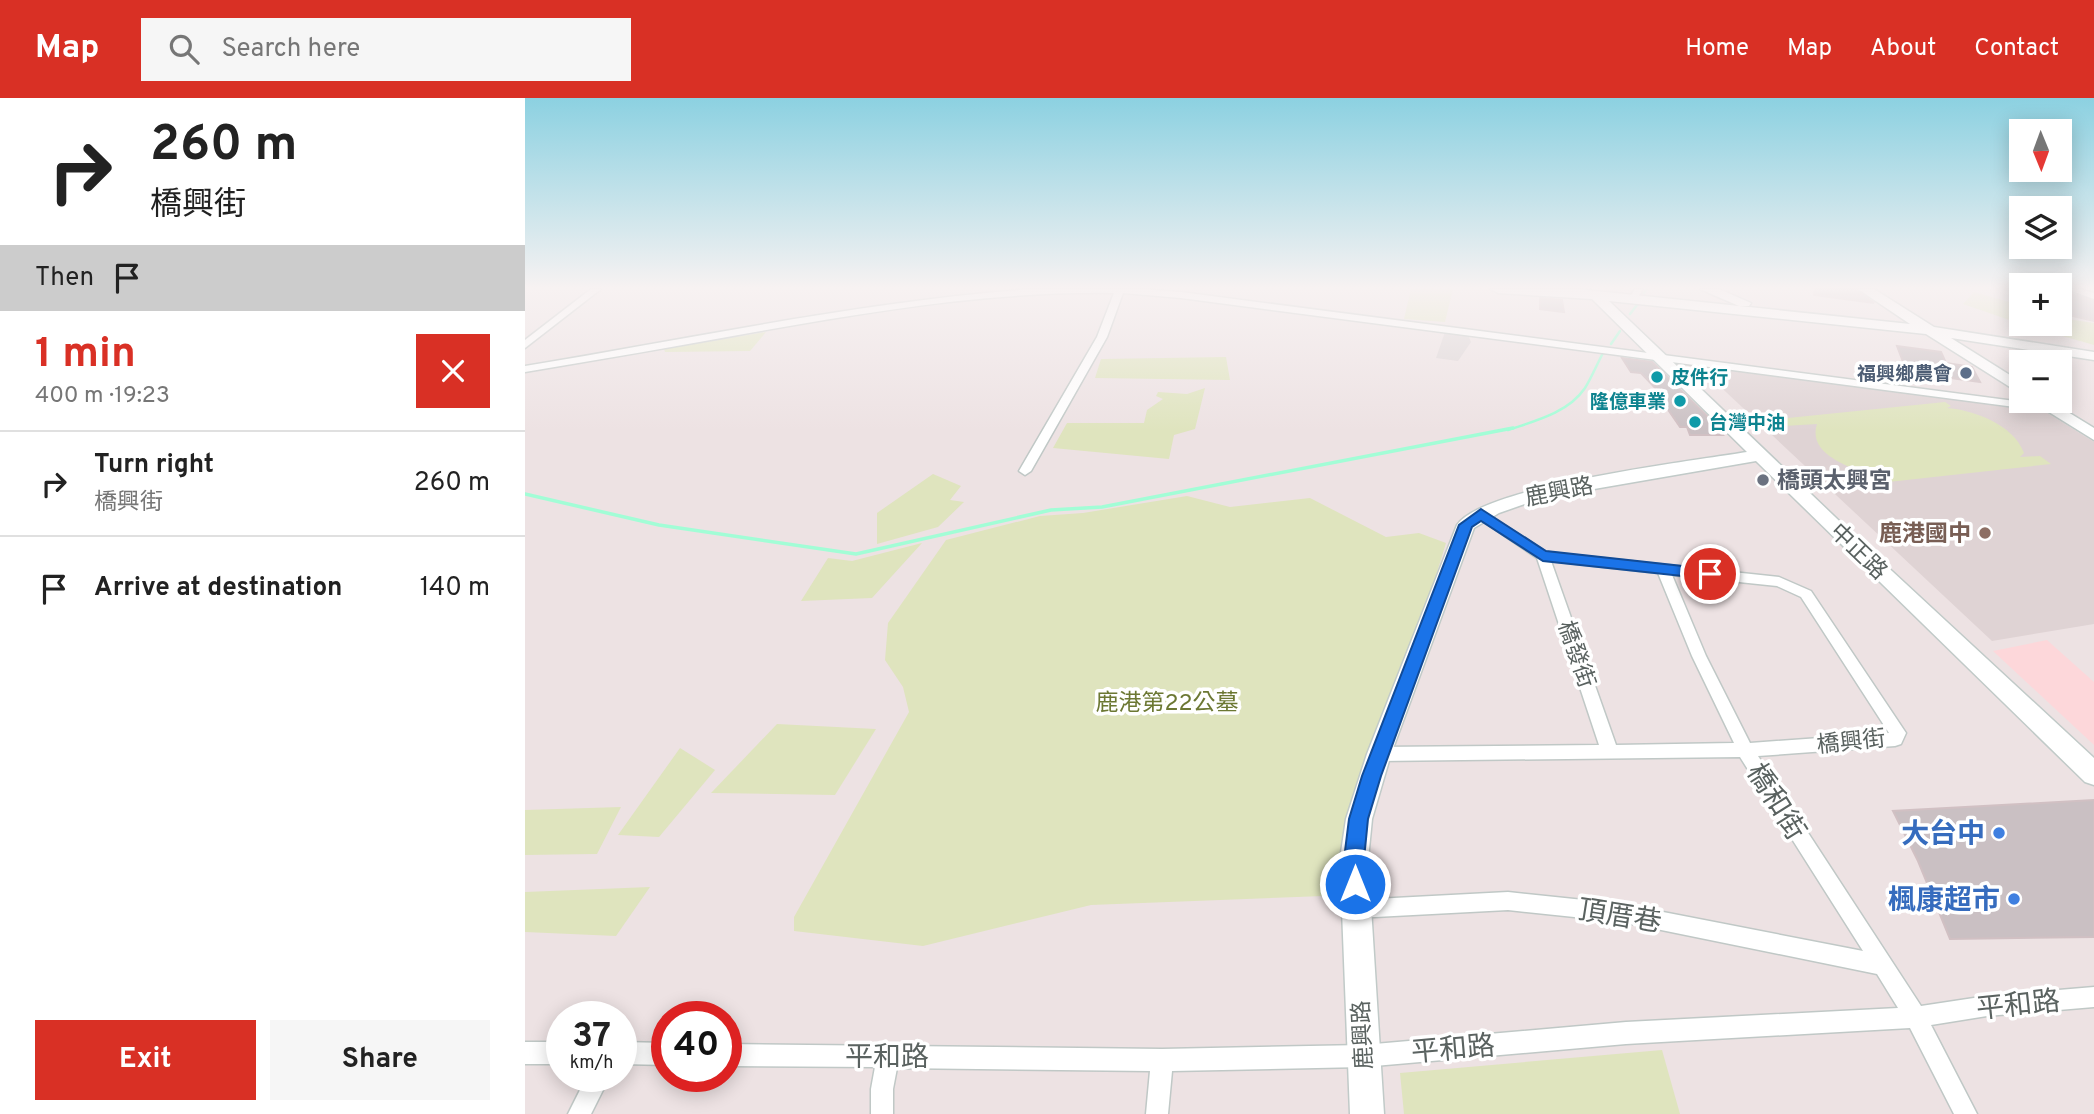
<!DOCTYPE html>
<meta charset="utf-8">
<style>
body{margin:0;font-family:Overpass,"Noto Sans TC",sans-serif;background:#f6f6f6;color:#222;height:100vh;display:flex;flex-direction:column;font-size:26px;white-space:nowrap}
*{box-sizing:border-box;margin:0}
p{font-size:23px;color:#767676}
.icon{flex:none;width:38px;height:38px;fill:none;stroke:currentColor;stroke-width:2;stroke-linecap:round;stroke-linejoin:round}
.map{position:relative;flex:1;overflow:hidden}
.sheet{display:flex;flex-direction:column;background:#fff;width:525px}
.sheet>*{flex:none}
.top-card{background:#fff;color:#222;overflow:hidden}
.needle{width:46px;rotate:179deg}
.buttons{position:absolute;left:1484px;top:21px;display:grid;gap:14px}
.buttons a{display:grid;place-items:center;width:63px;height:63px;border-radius:0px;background:#fff;box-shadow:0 4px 18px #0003;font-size:35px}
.speed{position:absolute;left:21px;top:903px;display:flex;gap:14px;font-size:35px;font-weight:700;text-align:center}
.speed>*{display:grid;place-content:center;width:91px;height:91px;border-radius:50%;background:#fff;box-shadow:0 4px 18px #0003;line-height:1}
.speed small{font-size:18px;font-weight:400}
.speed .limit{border:10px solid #d22;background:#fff;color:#111}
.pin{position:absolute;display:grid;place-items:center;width:60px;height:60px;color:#fff;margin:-30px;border:4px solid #fff;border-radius:50%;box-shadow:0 2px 7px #0007}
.me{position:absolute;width:77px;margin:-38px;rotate:0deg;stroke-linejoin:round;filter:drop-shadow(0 0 5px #0008)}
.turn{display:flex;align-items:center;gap:24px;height:147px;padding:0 35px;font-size:32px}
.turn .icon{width:91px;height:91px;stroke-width:2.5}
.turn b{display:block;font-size:49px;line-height:60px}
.then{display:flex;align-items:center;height:66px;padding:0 35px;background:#0003;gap:14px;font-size:26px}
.round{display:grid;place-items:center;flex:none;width:74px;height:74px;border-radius:0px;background:#f6f6f6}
.overview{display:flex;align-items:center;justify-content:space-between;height:119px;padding:0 35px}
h1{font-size:42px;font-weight:700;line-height:52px;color:#d93025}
.button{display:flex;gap:14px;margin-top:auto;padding:14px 35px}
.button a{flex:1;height:80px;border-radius:0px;background:#d93025;color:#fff;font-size:28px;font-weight:700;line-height:80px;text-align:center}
.button a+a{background:#f6f6f6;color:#222}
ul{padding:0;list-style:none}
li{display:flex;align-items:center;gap:21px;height:105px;padding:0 35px;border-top:2px solid #e0e0e0}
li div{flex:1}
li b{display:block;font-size:26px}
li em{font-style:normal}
header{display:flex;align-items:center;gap:42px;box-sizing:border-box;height:98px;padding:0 35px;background:#d93025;color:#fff}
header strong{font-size:33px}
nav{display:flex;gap:38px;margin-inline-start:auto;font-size:24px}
.search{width:490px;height:63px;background:#f6f6f6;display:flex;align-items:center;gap:18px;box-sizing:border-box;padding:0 24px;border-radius:0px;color:#767676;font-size:26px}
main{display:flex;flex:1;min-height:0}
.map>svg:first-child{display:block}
.commercial{fill:#fdd7da}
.industrial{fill:#dbd4d5}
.education{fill:#dfd3d4}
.green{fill:#dfe4be}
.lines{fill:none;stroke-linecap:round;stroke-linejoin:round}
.stream-far1{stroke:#a2fdd6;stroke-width:2.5}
.stream{stroke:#a2fdd6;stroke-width:3.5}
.building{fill:#cac0c3;stroke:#d1c0c3;stroke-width:2}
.street-casing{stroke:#c0c8c6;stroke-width:3}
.secondary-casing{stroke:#c1cac8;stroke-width:3}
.street{fill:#fff;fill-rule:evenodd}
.secondary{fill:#fff;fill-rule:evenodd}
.route{fill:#1a73e8;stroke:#114b97;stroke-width:2}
.service-dot{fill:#5c6f8a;stroke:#fff;stroke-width:2.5}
.culture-dot{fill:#0f9aa8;stroke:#fff;stroke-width:2.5}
.worship-dot{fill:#6b7280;stroke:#fff;stroke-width:2.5}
.education-dot{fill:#8d6e63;stroke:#fff;stroke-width:2.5}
.shop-dot{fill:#3f7fe0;stroke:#fff;stroke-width:2.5}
.labels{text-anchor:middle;stroke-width:7;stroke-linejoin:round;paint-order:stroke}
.far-service-label{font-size:19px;font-weight:bold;fill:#4e5e75;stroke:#fff;text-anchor:end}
.far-culture-label{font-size:19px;font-weight:bold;fill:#0d838f;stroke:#fff;text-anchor:start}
.worship-label{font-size:23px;font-weight:bold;fill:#5b616d;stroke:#fff;text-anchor:start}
.street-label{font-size:23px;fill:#5a6260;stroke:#fff}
.education-label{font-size:23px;font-weight:bold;fill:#785e54;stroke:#fff;text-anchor:end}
.park-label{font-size:23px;fill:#6c7833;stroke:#fff}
.near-street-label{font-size:28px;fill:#5a6260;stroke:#fff}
.near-shop-label{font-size:28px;font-weight:bold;fill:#366cbe;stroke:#fff;text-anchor:end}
</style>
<header>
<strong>Map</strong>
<div class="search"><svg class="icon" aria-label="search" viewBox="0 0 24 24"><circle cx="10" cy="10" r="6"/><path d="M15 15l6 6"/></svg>Search here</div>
<nav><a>Home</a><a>Map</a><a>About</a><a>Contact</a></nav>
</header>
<main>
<section class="sheet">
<div class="top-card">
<div class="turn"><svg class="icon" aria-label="right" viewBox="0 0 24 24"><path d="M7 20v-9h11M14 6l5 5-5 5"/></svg><div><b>260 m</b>橋興街</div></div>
<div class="then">Then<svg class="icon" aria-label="arrive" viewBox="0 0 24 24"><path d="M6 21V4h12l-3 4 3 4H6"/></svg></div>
</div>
<div class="overview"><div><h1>1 min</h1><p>400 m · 19:23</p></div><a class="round" style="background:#d93025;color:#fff"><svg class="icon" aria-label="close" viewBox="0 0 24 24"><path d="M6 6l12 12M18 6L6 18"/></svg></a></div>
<ul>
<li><svg class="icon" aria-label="right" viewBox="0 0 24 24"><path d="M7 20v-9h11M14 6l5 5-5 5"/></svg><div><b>Turn right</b><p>橋興街</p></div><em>260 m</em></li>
<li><svg class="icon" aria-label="arrive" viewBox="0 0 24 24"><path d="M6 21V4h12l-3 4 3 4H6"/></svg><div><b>Arrive at destination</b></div><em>140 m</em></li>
</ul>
<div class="button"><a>Exit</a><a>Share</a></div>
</section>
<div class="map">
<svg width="1569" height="1016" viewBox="0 0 1569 1016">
<rect width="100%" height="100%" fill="#ede2e3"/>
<path class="commercial" d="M1522 542 1569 584V647L1468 553Z"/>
<path class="industrial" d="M920 234 943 237 946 244 933 263 911 260Z"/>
<path class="education" d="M1171 266 1519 313 1569 344V526L1467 543Z"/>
<g class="green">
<path d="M886 191H928L920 224 879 221Z"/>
<path d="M1449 194 1488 205 1496 213V226H1535V220L1569 225V247L1496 226 1438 206Z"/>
<path d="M241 234 225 253 140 254 139 251Z"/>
<path d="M701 259 705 282 570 280 576 261Z"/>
<path d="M680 290 670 331 649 337 644 361 528 350 542 325H619L622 312 638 301 631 298 633 294 662 296Z"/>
<path d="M1420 304 1426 308 1422 310C1449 312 1489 327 1499 355L1495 359 1515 358 1526 366 1327 388 1318 378 1338 375C1318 366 1283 354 1292 326L1259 328 1253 321Z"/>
<path d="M408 376 436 388 425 402 439 404 413 429 352 446V415Z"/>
<path d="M662 398 705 409 785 400 861 439 894 435 921 445 891 543 827 699 825 797 566 807 398 848 269 833V819L384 614 378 589 360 562 363 525 421 442 515 418 558 415Z"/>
<path d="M397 445 347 500 276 503 303 460 327 463Z"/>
<path d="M252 626 351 631 310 697 186 695Z"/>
<path d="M155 650 190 672 134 739 93 737Z"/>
<path d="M96 709 72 756 0 757V712Z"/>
<path d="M125 789 91 838 0 834V794Z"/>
<path d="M1137 952 1155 1016H879L875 975Z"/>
</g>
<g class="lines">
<g class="stream-far1">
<path d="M1119 195 1122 191"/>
<path d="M1105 216 1112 207"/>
<path d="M1086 246 1095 233"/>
<path d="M983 332C1010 323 1043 315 1060 290 1067 279 1072 266 1078 255"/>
</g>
<path class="stream" d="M0 396 134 427 331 456 526 412 577 409 988 330"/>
</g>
<g class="building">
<path d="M1290 191H1330L1349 205 1289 197Z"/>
<path d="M1541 194 1569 203V223L1535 215V200Z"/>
<path d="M1015 200 1037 202 1039 214 1015 211Z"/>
<path d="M1372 248 1416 254 1421 265 1447 269 1455 284 1382 274Z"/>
<path d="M1097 260 1127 264 1192 328 1198 337H1165L1162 329H1155L1133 297H1137L1116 275 1106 274Z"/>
<path d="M1569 702V839L1425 841 1393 763 1368 713Z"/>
</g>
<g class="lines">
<defs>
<g id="street">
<path d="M66 191H76L0 250V242Z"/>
<path d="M507 191H615L656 194 1528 308 1533 311 1528 314 656 200 598 195 582 239 506 373 500 377 494 373 572 239 589 195C468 193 349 213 230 234 154 248 77 261 0 274V268C168 240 336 204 507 191Z"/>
<path d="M1110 191H1118L1110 204H1104L1103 202Z"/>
<path d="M1541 191H1555L1569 195V201Z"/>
<path d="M956 412 1021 454 1254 479 1286 493 1381 635 1376 646 1370 648 1233 658 1396 908 1462 898 1569 889V909L1462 918 1406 927 1452 1016H1429L1385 930 1101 946 838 969 647 973 643 1016H621L625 973 372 970 368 991V1016H346V991L350 969 201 968V946L637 951 838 947 1101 924 1373 910 1352 876 1097 824 983 812 831 820 824 817 822 811 824 805 831 802 983 794 1097 806 1338 853 1215 659 854 663 848 661 846 656 848 651 854 649 1074 647 1012 460 952 419 950 416 952 413ZM1026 463 1133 475 1167 558 1209 645 1091 647ZM1147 477 1252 488 1276 499 1364 635 1225 645 1181 558Z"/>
<rect x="0" y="944" width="37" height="22"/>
<path d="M96 944 142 945V967L96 966Z"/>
<path d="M62 978H85L66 1016H43Z"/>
</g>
<g id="secondary">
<path d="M966 191H1052L1385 226 1333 191H1349L1409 229 1569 254V262L1426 240 1496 284V296L1401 236 1084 203 1354 461 1569 660V687L1560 684 1231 363 1017 400 974 415 949 430 866 656 847 721 843 761 859 1016H825L815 761 821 721 842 656 932 427C958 388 1168 363 1222 354L1067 201 973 195Z"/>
<path d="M1175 191H1194L1226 205 1224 208H1214Z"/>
<path d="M1506 303H1525L1569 330V342Z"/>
</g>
</defs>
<use href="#street" class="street-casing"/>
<use href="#secondary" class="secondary-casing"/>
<use href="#street" class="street"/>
<use href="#secondary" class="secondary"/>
</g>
<linearGradient id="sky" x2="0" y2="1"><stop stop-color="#8cd1e1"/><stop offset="0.57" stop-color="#f7f2f2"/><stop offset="1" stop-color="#f7f2f2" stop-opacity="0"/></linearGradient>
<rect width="1569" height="333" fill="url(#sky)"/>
<path class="route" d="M956 411 1021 453 1185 471 1193 476 1185 481 1018 463 956 423 947 429 856 678 843 721 839 761 841 786 837 793 830 796 823 793 819 786V761L824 721 837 678 934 427Z"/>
<circle class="service-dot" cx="1441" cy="275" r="7"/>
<g class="culture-dot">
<circle cx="1132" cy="279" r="7"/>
<circle cx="1155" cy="303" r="7"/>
<circle cx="1170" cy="324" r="7"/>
</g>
<circle class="worship-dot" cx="1238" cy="382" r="7"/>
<circle class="education-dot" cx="1460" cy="435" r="7"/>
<g class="shop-dot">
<circle cx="1474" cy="735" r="7"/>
<circle cx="1489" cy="801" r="7"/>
</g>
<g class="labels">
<g class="far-service-label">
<text x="1427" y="282">福興鄉農會</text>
</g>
<g class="far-culture-label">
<text x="1146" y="286">皮件行</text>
<text x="1141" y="310" text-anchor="end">隆億車業</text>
<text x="1184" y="331">台灣中油</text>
</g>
<g class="worship-label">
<text x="1252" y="390">橋頭太興宮</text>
</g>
<g class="street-label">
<text transform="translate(1034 393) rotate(-11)" y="8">鹿興路</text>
<text transform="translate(1334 453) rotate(44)" y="8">中正路</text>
<text transform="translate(1052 556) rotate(71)" y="8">橋發街</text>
<text transform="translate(1326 643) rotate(-6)" y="8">橋興街</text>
<text transform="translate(837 937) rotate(-93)" y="8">鹿興路</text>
</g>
<g class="education-label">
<text x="1446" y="443">鹿港國中</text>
</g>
<g class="park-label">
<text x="642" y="612">鹿港第22公墓</text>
</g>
<g class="near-street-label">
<text transform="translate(1252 703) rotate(58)" y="10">橋和街</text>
<text transform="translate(1095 817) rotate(9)" y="10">頂厝巷</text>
<text transform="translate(1493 906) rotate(-6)" y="10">平和路</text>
<text transform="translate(928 950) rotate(-5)" y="10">平和路</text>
<text x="362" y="968">平和路</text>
</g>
<g class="near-shop-label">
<text x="1460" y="745">大台中</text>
<text x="1475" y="811">楓康超市</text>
</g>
</g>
</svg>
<div class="buttons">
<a><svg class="needle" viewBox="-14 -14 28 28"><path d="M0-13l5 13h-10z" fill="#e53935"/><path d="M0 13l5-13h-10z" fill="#767676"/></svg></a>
<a><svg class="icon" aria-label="layers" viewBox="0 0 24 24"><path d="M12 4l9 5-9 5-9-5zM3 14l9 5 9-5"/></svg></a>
<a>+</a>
<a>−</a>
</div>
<div class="speed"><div>37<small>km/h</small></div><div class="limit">40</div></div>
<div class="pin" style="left:1185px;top:476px;background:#d93025"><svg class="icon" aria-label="arrive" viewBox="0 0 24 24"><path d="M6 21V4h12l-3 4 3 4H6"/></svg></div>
<svg class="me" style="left:830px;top:786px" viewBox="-20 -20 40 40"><circle r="17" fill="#1a73e8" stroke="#fff" stroke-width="3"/><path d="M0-11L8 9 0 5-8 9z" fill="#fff"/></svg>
</div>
</main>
